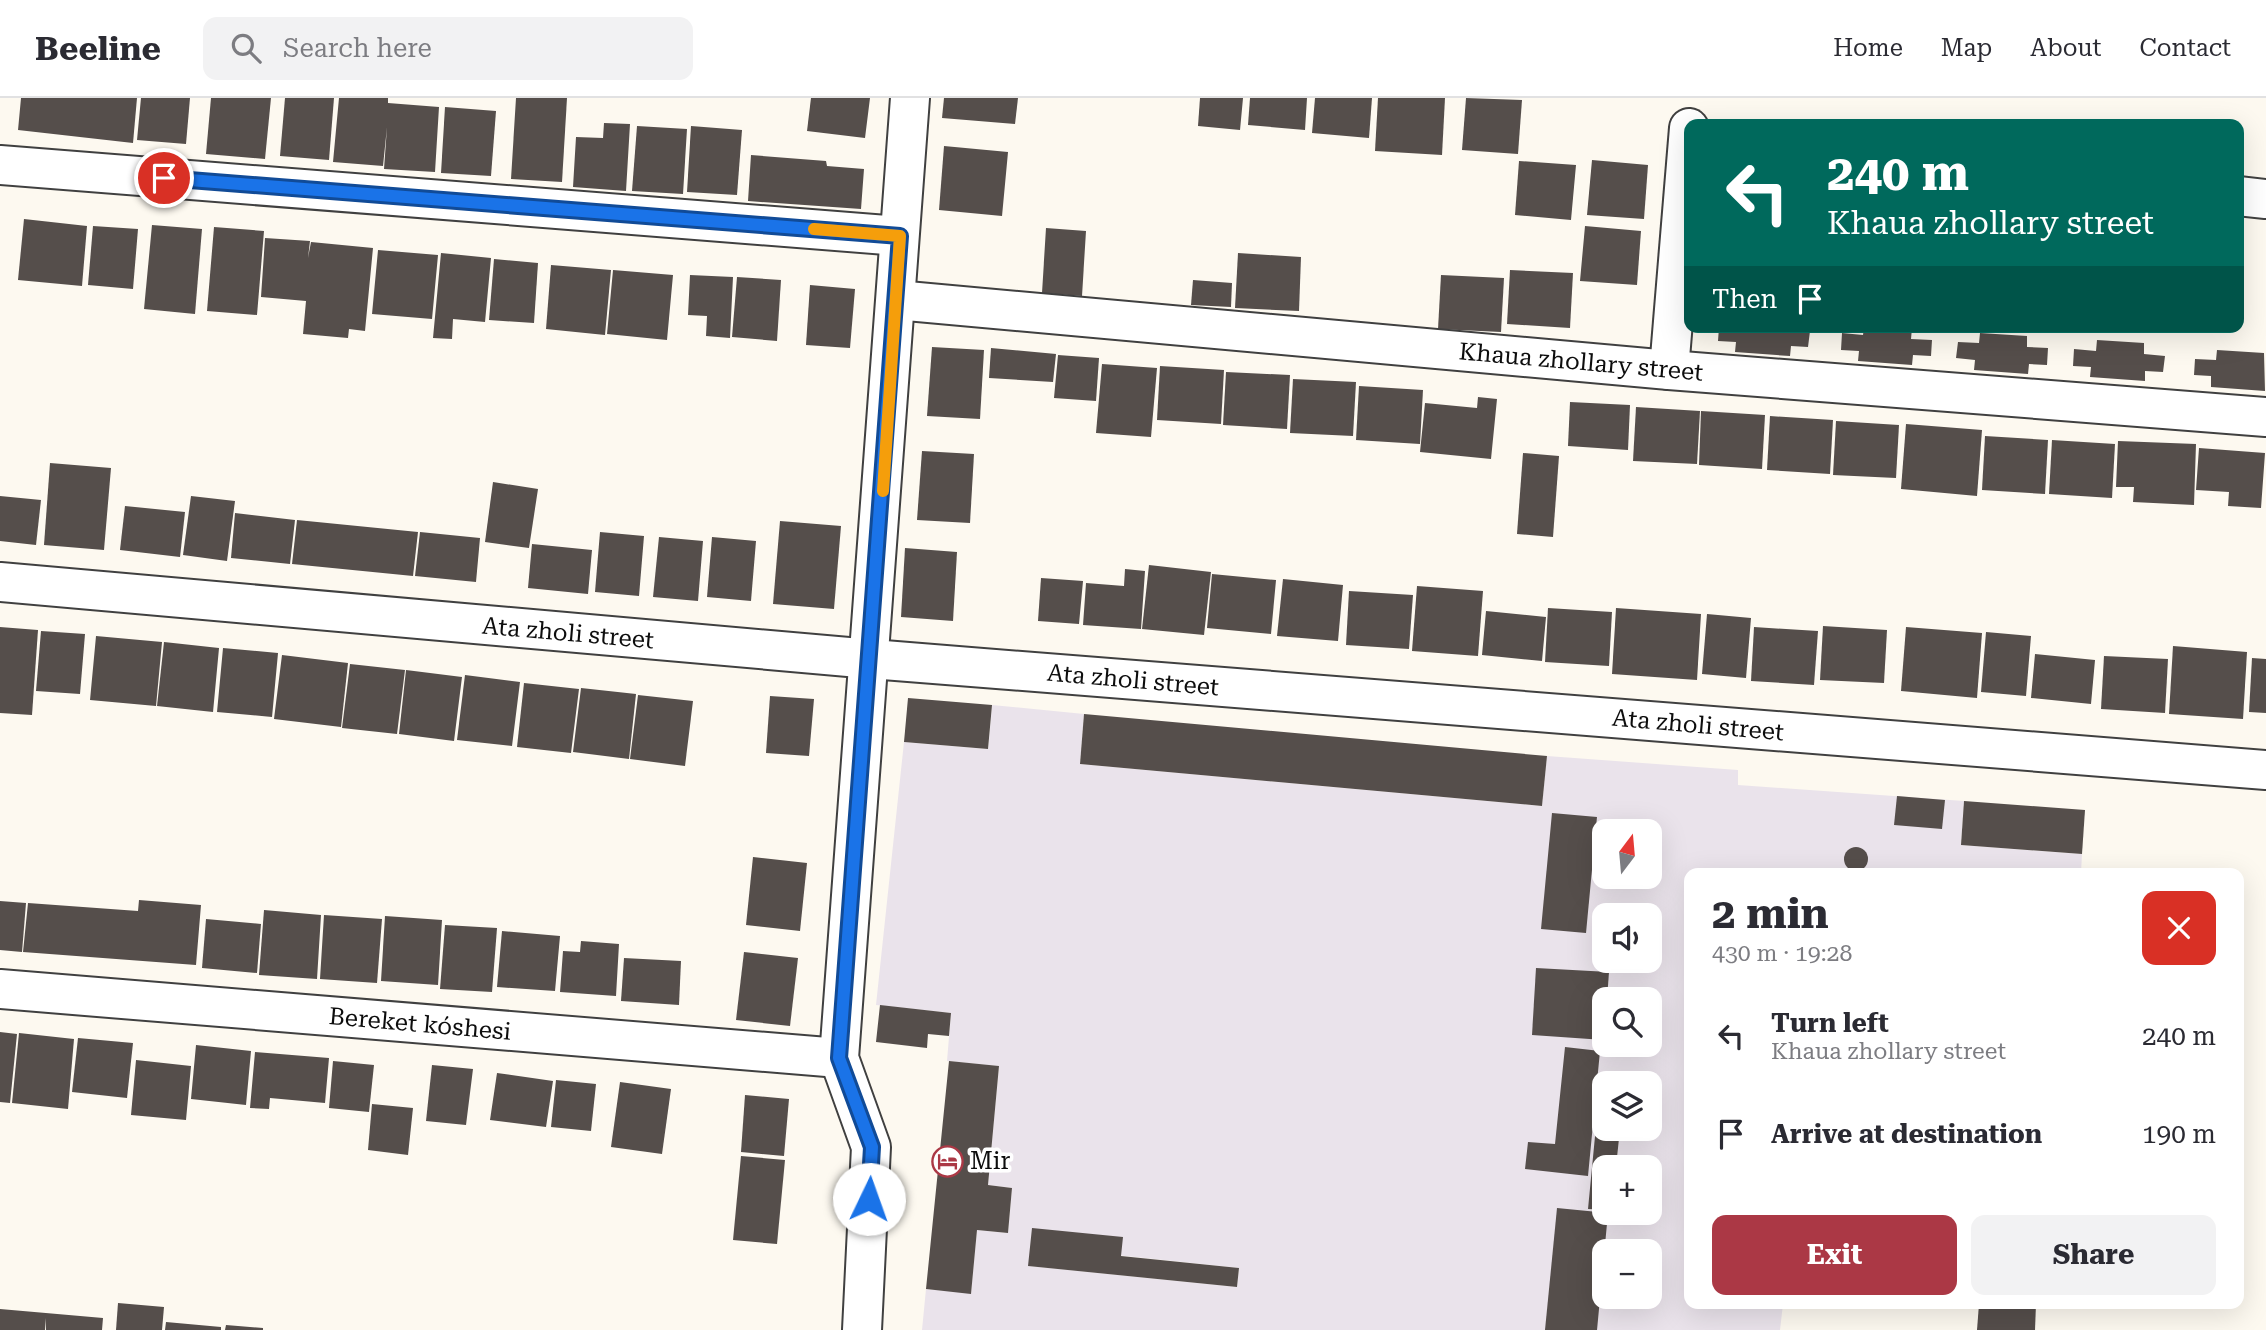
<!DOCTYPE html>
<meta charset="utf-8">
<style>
body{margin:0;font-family:"Roboto Serif",serif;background:#f2f2f3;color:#2b2b33;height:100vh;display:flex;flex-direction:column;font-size:26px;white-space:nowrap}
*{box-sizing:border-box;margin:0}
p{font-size:23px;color:#7c7c81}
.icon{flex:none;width:38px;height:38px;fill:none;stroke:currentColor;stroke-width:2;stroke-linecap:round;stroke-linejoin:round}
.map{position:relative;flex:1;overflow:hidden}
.side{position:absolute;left:1684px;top:770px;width:560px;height:441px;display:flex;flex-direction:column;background:#fff;border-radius:14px;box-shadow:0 7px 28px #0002}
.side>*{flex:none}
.hud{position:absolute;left:1684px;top:21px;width:560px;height:214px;border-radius:14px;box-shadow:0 7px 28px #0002;background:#00695c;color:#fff;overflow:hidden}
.needle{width:46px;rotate:16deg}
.tools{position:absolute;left:1592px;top:721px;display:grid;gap:14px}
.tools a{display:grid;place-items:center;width:70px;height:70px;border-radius:14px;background:#fff;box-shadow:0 7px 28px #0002;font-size:35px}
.pin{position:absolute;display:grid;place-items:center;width:60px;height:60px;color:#fff;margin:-30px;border:4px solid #fff;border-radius:50%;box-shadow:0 2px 7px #0007}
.me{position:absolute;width:77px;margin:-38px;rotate:3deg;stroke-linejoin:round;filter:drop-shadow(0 0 5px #0008)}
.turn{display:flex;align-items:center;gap:24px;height:147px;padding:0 28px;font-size:32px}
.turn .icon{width:91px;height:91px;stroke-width:2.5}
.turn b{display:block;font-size:49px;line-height:60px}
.then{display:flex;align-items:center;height:66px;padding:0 28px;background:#0003;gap:14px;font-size:26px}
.round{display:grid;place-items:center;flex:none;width:74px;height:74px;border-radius:14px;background:#f2f2f3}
.summary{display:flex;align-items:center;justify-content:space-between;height:119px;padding:0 28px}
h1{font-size:42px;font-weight:700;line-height:52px}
.primary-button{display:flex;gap:14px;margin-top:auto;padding:14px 28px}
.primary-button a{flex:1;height:80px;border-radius:14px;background:#ab3845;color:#fff;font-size:28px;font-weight:700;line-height:80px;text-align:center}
.primary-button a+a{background:#f2f2f3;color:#2b2b33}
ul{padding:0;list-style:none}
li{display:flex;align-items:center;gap:21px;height:98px;padding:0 28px}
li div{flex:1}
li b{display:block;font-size:26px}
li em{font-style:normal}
header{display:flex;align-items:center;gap:42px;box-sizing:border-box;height:98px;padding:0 35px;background:#fff;border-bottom:2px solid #e1e1e2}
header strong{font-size:33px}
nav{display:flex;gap:38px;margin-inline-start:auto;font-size:24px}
.search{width:490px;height:63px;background:#f2f2f3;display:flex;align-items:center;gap:18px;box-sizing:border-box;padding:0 24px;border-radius:14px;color:#7c7c81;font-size:26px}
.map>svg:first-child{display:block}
.industrial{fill:#eae3eb;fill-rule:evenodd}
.building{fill:#554e4b}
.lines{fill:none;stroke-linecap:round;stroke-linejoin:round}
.minor-casing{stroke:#404040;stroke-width:42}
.minor{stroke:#fff;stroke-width:38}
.route-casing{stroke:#114b97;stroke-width:18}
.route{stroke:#1a73e8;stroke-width:12}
.slow{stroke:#f59e0b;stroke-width:12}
.labels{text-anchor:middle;stroke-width:7;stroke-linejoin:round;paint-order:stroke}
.street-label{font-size:24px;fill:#0d0d0d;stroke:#fff}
.poi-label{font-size:24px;fill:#0d0d0d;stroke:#fff;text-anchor:start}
</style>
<header>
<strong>Beeline</strong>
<div class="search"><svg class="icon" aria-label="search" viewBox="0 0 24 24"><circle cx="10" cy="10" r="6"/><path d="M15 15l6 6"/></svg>Search here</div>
<nav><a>Home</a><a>Map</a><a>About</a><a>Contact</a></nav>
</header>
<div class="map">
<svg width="2266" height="1232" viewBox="0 0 2266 1232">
<rect width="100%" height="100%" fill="#fdf9f0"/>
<path class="industrial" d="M992 607 1084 616 1080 666 1542 708 1547 658 1738 672V687L1964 703 1961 747 2082 756 2081 775H1689V1206H1783L1780 1232H922L926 1191 971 1195 977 1132 1008 1135 1012 1090 988 1087 999 968 947 963 951 915 876 907 904 644 988 651ZM1605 733H1650V779H1605ZM1605 817H1650V863H1605ZM1605 901H1650V947H1605ZM1605 985H1650V1031H1620L1616 1069H1650V1115H1605L1589 1111ZM1031 1148 1239 1170 1237 1189 1029 1168ZM1605 1153H1650V1199H1605Z"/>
<g class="building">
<path d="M21 0H137L133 45 18 32Z"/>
<path d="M141 0H190L186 46 137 42Z"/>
<path d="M211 0H271L265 61 206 56Z"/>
<path d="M285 0H334L329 62 280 58Z"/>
<path d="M339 0H388V5L439 9 435 74 384 71 387 29 383 68 333 64Z"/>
<path d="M516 0H567L562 84 511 81Z"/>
<path d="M811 0H870L865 40 807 33Z"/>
<path d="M944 0H1018L1015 26 942 20Z"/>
<path d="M1200 0H1243L1240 32 1198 28Z"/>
<path d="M1250 0H1307L1305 32 1248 27Z"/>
<path d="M1315 0H1372L1369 40 1312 35Z"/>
<path d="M1378 0H1445L1442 57 1375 53Z"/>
<path d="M1466 0 1522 2 1518 56 1462 52Z"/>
<path d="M445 9 496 13 491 78 441 75Z"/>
<path d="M604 25 630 26 626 93 573 89 576 39 603 40Z"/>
<path d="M637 28 687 31 683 96 632 93Z"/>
<path d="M691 28 742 32 737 97 687 94Z"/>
<path d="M944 48 1008 54 1002 118 939 112Z"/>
<path d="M751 57 826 63 827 68 864 71 861 111 748 103Z"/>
<path d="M1592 62 1648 67 1644 121 1587 117Z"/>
<path d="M1519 63 1576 67 1571 122 1515 117Z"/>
<path d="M24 121 87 128 82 188 18 182Z"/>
<path d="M152 127 202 131 195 216 144 211Z"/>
<path d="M93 128 138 131 133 191 88 187Z"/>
<path d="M1585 128 1641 133 1637 187 1580 183Z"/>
<path d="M214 129 264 133 257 217 207 213Z"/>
<path d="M1046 130 1086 133 1082 198 1042 195Z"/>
<path d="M265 140 310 143 308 160 311 144 373 150 365 233 349 231 348 240 303 236 306 203 261 199Z"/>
<path d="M378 152 438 157 432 221 372 216Z"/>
<path d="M441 155 491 160 485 224 453 221 452 241 433 240Z"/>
<path d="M1238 155 1301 159 1299 213 1235 210Z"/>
<path d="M494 161 538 165 534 225 489 222Z"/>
<path d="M551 167 611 172 605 237 546 231Z"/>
<path d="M613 172 673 177 667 242 607 236Z"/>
<path d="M1510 172 1573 175 1570 230 1507 226Z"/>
<path d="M690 177 733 179 730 240 706 238 707 218 688 217Z"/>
<path d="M1441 177 1504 180 1501 234 1438 231Z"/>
<path d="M737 179 781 182 777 243 732 239Z"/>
<path d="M1193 182 1232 185 1231 209 1191 207Z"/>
<path d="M810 187 855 191 850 250 806 247Z"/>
<path d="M1719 229H1789L1810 233 1808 249 1791 248 1790 258 1735 254 1736 244 1718 243Z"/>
<path d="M1864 229 1912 230 1911 241 1932 242 1931 258 1913 257 1912 267 1858 263 1859 253 1841 252 1842 235 1863 237Z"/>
<path d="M1980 235 2027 238V249L2048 250 2047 267 2029 266 2028 276 1974 272 1975 262 1956 260 1958 244 1979 245Z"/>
<path d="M2097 242 2144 245V256L2165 258 2163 274 2145 273V283L2090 279 2091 269 2073 268 2074 251 2096 253Z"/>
<path d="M932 249 984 252 980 321 927 318Z"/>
<path d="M991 250 1056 256 1053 284 989 280Z"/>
<path d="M2217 252 2264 255 2265 293 2211 289V278L2194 277 2195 261 2216 262Z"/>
<path d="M1058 257 1099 260 1096 303 1054 300Z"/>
<path d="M1102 266 1157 270 1151 339 1096 335Z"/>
<path d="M1160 268 1224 272 1221 326 1157 322Z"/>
<path d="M1226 274 1290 277 1287 331 1223 327Z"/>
<path d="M1293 281 1356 284 1353 338 1290 335Z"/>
<path d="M1359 288 1423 292 1420 346 1356 342Z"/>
<path d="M1478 299 1497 301 1491 361 1420 354 1425 305 1477 310Z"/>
<path d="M1570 304 1630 307 1628 352 1568 348Z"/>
<path d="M1636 309 1700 313 1697 366 1633 363Z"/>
<path d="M1701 313 1765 317 1762 371 1699 367Z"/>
<path d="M1770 318 1833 322 1830 376 1767 372Z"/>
<path d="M1836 323 1899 327 1896 380 1833 377Z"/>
<path d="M1906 326 1982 332 1977 398 1901 391Z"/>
<path d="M1985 338 2048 342 2045 396 1982 392Z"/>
<path d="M2052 342 2115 346 2112 400 2049 396Z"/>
<path d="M2118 343 2196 346 2194 407 2133 404 2134 389H2116Z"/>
<path d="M2199 350 2265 355 2261 410 2228 408 2229 394 2196 392Z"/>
<path d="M922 353 974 356 970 425 917 422Z"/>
<path d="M1523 355 1559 358 1553 439 1517 436Z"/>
<path d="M50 365 111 370 104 452 44 447Z"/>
<path d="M493 384 538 391 529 450 485 444Z"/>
<path d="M0 398 41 402 36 447 0 443Z"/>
<path d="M191 398 235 403 227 463 183 457Z"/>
<path d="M125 408 185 414 180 459 120 452Z"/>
<path d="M235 415 295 422 290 466 231 460Z"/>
<path d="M297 422 418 434 413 478 292 466Z"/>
<path d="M780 423 841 428 834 511 773 506Z"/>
<path d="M420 434 480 440 476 484 415 478Z"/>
<path d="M600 434 644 438 639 498 595 494Z"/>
<path d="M659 439 703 443 698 503 653 499Z"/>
<path d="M712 439 756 443 751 503 707 499Z"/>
<path d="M532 446 592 452 588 496 528 490Z"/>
<path d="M905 450 957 454 953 523 901 519Z"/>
<path d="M1149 467 1211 474 1204 537 1142 531Z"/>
<path d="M1125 471 1145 473 1141 531 1083 527 1086 485 1124 488Z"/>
<path d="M1212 476 1276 482 1271 536 1207 530Z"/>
<path d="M1041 480 1083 483 1079 526 1038 523Z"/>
<path d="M1283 481 1343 487 1338 543 1277 538Z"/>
<path d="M1417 488 1483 493 1478 558 1412 553Z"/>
<path d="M1349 493 1413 497 1409 551 1346 547Z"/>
<path d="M1548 510 1612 514 1609 568 1545 564Z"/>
<path d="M1616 510 1701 516 1697 582 1612 576Z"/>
<path d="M1486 513 1546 519 1542 563 1482 557Z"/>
<path d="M1707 516 1751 520 1746 580 1702 576Z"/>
<path d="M1823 528 1887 532 1884 585 1820 582Z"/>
<path d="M0 529 38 532 32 617 0 615Z"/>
<path d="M1754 529 1818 533 1814 587 1751 583Z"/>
<path d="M1906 529 1982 535 1977 600 1901 593Z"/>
<path d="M41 533 85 536 80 596 36 593Z"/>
<path d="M1986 534 2031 538 2026 598 1981 594Z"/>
<path d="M96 538 162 544 156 608 90 602Z"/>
<path d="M164 544 219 550 213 614 157 608Z"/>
<path d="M2173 548 2247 554 2243 621 2169 616Z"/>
<path d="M223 550 278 555 272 619 217 614Z"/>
<path d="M2035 556 2095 562 2091 606 2031 600Z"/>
<path d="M282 557 348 565 341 629 274 621Z"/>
<path d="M2104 558 2168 561 2165 615 2101 611Z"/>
<path d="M2252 560 2266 561V615L2249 614Z"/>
<path d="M350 566 405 572 397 636 342 630Z"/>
<path d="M406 572 462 579 454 643 399 636Z"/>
<path d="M465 577 520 584 512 648 457 642Z"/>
<path d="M524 585 579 591 571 655 517 649Z"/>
<path d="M581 590 636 596 629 661 573 654Z"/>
<path d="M638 597 693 603 685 668 630 661Z"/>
<path d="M770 598 814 601 809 658 766 655Z"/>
<path d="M908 600 992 607 988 651 904 644Z"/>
<path d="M1084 616 1547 658 1542 708 1080 666Z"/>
<path d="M1897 698 1945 702 1942 731 1894 727Z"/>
<path d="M1964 703 2085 712 2082 756 1961 747Z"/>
<path d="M1552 715 1597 719 1586 835 1541 831Z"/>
<circle cx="1856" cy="761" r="12"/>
<path d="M753 759 807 765 800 833 746 827Z"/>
<path d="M139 802 201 807 196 867 23 854 28 805 138 813Z"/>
<path d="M0 803 26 805 22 854 0 852Z"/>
<path d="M264 812 321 817 317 881 259 877Z"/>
<path d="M324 817 382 821 377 885 320 881Z"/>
<path d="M385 818 442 822 438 887 381 883Z"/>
<path d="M206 821 261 826 257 875 202 870Z"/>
<path d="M445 827 497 830 492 894 440 891Z"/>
<path d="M502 833 560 838 555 893 497 889Z"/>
<path d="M581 843 619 846 616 898 560 894 563 853 580 854Z"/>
<path d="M744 854 798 860 790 928 736 922Z"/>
<path d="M624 860 681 863 679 907 621 903Z"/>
<path d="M1536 870 1609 874 1604 942 1532 937Z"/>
<path d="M880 907 951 915 949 938 928 936 927 950 876 944Z"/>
<path d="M0 934 17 936 10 1005 0 1004Z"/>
<path d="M19 935 74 941 68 1011 12 1005Z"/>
<path d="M78 940 133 945 127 1000 72 994Z"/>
<path d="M196 947 251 953 246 1007 191 1001Z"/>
<path d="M1565 949 1600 953 1588 1078 1525 1071 1528 1044 1555 1046Z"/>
<path d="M255 954 329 960 325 1005 270 1000 269 1011 250 1010Z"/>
<path d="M136 962 191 968 186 1022 131 1017Z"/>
<path d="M333 963 374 967 369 1014 329 1010Z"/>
<path d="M949 963 999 968 988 1087 1012 1090 1008 1135 977 1132 971 1196 926 1191Z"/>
<path d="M432 967 473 971 466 1027 426 1023Z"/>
<path d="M497 975 553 983 546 1029 490 1022Z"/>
<path d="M556 982 596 986 591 1033 551 1029Z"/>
<path d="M620 984 671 991 662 1056 611 1049Z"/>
<path d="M745 997 789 1001 784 1058 741 1054Z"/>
<path d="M1599 997H1605V1031H1620L1616 1069H1605V1112L1588 1111Z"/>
<path d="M372 1006 413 1010 408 1057 368 1052Z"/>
<path d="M741 1058 785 1062 777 1146 733 1142Z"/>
<path d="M1557 1110 1608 1115 1597 1232H1545Z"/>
<path d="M1032 1130 1123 1139 1121 1158 1239 1170 1237 1189 1028 1168Z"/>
<path d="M118 1205 164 1209 162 1232H116Z"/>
<path d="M1979 1206H2036L2035 1232H1977Z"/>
<path d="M0 1211 103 1220 102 1232H46V1220L45 1232H0Z"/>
<path d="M166 1224 221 1229V1232H165Z"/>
<path d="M226 1227 263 1230V1232H225Z"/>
</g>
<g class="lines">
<defs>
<g id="minor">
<path d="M0 67 899 138"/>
<path d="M2238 98 2266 101"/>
<path d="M896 202 1669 272 2266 319"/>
<path d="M1669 272 1689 30"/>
<path d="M0 484 871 561 2266 672"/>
<path d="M0 891 839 960"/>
<path d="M862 1232 871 1049 839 960 910 0"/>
</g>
</defs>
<use href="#minor" class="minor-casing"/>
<use href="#minor" class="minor"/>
</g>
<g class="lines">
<defs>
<path id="route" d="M164 80 900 138 839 960 872 1049 869 1101"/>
</defs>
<use href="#route" class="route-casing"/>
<use href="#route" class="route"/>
<path class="slow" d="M814 131 900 138 883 393"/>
</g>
<defs>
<symbol id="hotel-ring" viewBox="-11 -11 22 22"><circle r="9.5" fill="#fff" stroke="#ab3845" stroke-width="1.5"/><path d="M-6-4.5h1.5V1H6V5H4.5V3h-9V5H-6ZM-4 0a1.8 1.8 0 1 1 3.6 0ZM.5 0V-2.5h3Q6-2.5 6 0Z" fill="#ab3845"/></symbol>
</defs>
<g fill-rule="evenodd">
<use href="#hotel-ring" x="930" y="1046" width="35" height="35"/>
</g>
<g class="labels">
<g class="street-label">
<text transform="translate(1581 264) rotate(5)" y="8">Khaua zhollary street</text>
<text transform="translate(568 535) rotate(5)" y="8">Ata zholi street</text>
<text transform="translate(1133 582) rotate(5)" y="8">Ata zholi street</text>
<text transform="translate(1698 627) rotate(5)" y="8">Ata zholi street</text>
<text transform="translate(420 926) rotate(5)" y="8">Bereket kóshesi</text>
</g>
<g class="poi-label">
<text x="970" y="1071">Mir</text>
</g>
</g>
</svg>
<div class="tools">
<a><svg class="needle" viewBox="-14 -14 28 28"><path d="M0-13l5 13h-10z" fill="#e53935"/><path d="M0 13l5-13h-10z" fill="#7c7c81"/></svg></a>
<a><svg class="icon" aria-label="sound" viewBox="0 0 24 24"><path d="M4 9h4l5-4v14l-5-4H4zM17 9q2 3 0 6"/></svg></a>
<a><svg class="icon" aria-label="search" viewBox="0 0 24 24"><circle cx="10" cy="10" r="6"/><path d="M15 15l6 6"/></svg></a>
<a><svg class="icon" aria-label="layers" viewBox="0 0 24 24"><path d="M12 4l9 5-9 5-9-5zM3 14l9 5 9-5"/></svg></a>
<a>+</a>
<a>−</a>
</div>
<div class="pin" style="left:164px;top:80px;background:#d93025"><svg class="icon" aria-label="arrive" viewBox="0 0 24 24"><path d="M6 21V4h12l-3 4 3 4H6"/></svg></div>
<svg class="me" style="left:869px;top:1101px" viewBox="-20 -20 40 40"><circle r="19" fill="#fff"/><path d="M0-13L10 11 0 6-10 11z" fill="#1a73e8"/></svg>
<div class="hud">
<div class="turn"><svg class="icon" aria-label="left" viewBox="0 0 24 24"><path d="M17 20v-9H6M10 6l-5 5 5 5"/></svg><div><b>240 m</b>Khaua zhollary street</div></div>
<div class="then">Then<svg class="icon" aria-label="arrive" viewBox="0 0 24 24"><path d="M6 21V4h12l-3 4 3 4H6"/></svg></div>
</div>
<section class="side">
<div class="summary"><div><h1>2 min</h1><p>430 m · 19:28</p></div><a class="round" style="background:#d93025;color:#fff"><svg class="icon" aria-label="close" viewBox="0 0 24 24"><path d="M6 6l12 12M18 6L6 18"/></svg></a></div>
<ul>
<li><svg class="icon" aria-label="left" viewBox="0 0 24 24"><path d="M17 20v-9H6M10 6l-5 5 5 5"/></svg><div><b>Turn left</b><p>Khaua zhollary street</p></div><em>240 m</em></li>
<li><svg class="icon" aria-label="arrive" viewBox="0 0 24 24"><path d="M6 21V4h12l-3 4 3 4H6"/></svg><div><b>Arrive at destination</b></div><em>190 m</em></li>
</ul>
<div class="primary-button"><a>Exit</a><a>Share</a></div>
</section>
</div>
